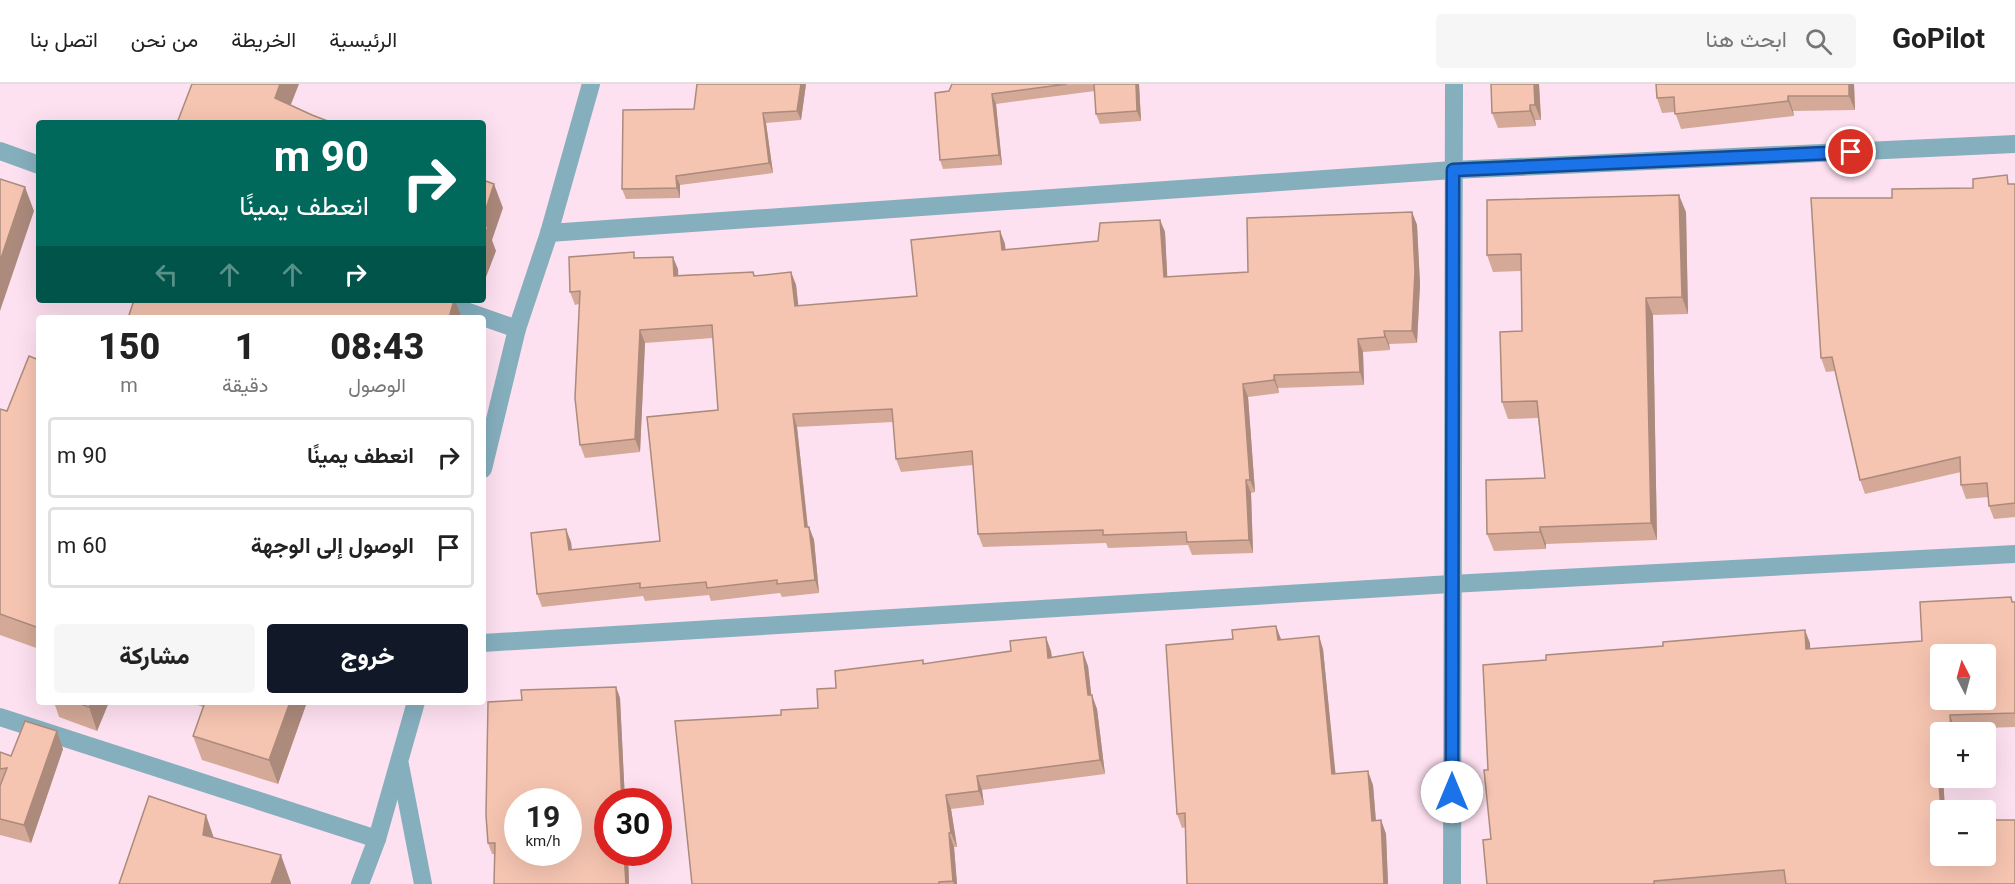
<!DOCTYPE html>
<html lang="ar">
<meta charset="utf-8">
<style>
body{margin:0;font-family:Georgia,Vazirmatn,serif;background:#f6f6f6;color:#222;direction:rtl;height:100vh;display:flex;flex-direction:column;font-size:22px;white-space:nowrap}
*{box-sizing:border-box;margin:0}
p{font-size:20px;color:#767676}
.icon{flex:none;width:33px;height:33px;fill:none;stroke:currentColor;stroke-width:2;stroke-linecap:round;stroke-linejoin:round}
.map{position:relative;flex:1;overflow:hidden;direction:ltr}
.details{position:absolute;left:36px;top:231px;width:450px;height:390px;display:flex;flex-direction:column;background:#fff;border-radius:6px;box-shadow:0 6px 24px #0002;direction:rtl}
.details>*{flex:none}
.banner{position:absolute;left:36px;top:36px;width:450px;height:183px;border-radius:6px;box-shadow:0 6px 24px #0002;direction:rtl;background:#00695c;color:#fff;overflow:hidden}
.needle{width:39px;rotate:354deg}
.buttons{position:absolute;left:1930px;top:560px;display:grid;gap:12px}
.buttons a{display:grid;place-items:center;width:66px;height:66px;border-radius:6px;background:#fff;box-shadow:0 6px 24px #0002;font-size:30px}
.speed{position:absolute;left:504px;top:704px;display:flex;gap:12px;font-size:30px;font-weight:700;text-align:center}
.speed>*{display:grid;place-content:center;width:78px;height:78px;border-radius:50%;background:#fff;box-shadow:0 6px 24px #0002;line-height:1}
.speed small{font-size:15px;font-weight:400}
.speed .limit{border:9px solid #d22;background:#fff;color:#111}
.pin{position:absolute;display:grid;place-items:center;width:51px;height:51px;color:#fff;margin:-26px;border:3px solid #fff;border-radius:50%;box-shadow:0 2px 6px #0007}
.me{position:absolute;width:66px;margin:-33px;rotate:0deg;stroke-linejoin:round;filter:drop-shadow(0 0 4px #0008)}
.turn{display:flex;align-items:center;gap:21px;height:126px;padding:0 18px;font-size:27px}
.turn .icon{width:78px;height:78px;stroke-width:2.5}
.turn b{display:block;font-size:42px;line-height:51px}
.lanes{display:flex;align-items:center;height:57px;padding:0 18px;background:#0003;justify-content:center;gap:30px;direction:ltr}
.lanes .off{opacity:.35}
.eta{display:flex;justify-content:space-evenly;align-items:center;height:102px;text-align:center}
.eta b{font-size:36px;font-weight:800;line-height:42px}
.cta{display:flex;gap:12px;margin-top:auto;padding:12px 18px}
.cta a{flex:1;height:69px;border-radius:6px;background:#111827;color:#fff;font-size:24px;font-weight:800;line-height:69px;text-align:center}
.cta a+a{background:#f6f6f6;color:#222}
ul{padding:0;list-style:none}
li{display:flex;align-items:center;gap:18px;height:81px;margin:0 12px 9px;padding:0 6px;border:3px solid #e0e0e0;border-radius:6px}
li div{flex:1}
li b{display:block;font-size:22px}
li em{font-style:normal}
header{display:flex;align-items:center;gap:36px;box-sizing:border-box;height:84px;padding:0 30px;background:#fff;border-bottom:2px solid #e0e0e0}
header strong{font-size:28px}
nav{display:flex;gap:33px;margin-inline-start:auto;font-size:21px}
.search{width:420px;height:54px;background:#f6f6f6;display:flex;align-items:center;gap:15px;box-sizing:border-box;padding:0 21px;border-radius:6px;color:#767676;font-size:22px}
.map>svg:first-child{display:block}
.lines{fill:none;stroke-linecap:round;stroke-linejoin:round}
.lane{stroke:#86afbe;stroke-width:18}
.street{stroke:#86afbe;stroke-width:18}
.wall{fill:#d4a998}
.shaded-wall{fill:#ac8a7c}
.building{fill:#f6c5b1;stroke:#ac8a7c;stroke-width:1.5;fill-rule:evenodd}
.route-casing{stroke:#114b97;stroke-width:15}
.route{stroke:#1a73e8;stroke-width:10}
</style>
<header>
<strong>GoPilot</strong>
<div class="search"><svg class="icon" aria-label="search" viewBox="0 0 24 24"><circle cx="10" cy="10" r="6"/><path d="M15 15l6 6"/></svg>ابحث هنا</div>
<nav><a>الرئيسية</a><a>الخريطة</a><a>من نحن</a><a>اتصل بنا</a></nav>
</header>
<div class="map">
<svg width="2015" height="800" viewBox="0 0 2015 800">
<rect width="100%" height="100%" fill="#fee1f1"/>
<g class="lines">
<path class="lane" d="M0 633 377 755"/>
<g class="street">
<path d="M0 67 39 81"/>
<path d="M549 149 1453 86 2015 60"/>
<path d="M434 216 517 245"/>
<path d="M483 385 517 245 549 149 591 0"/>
<path d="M483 559 1451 500 2015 470"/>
<path d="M400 681 423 800"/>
<path d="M360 800 377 755 416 618"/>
<path d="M1452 800 1454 0"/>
</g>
</g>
<g class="wall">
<path d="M697 0H806L801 36 766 39 773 89 680 101V114L626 115 622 105 694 25Z"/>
<path d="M952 0H1139L1141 37 1100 40 1096 30 1095 7 996 20 1002 81 943 85 940 76 949 7Z"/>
<path d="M1491 0H1539L1541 36H1535L1536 42 1498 44 1492 29Z"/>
<path d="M1656 0H1854L1855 26 1793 27 1794 32 1681 45 1675 28 1662 29 1657 14Z"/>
<path d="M2015 100V433L1994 435 1989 422 1988 413 1966 415 1961 401V388L1865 410 1860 396 1835 287 1826 288 1821 274 1973 104Z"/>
<path d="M1412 128 1417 141 1420 200 1417 259 1389 260 1390 266 1363 268 1364 301 1278 304 1279 309 1248 313 1255 408 1251 409 1253 469 1192 471 1188 461 1108 464 1106 459 983 463 978 450 973 381 901 388 896 375 893 338 797 343 808 443H809L814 456 819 509 782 513 780 509 711 517 709 511 645 517 643 512 542 523 537 510 571 458 572 466 660 457 718 326 713 254 645 259 640 368 585 374 580 361 579 220 575 221 570 208 636 174 678 185V191L753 188 755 192 791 188 796 201 798 222 917 212 1000 147 1005 160V166L1098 157 1160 136 1165 148 1167 193 1248 188Z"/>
<path d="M1686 128 1688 230 1653 231 1657 456 1546 460V465L1494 467 1487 450 1545 394 1538 334 1508 335 1502 318 1522 247 1521 187 1493 188 1487 171Z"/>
<path d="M39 276V565L0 551V325L7 327Z"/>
<path d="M2013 518H2015V643L1955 645 1941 648V693H1943L1945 726H1941V771L2015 800H1487L1491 755 1488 686 1810 559V565L1922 557Z"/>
<path d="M1281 556 1323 565 1335 690 1373 701 1376 737 1381 736 1386 750 1388 800H1187L1186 743 1182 744 1177 730Z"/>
<path d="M1051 567 1052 573 1088 582 1091 611 1097 625 1105 690 982 706 984 721 951 725 957 763H954L957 800H692L781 631 818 624 836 604 923 576 924 580Z"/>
<path d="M616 603 620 614 629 800H494L495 770H492L488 759 522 616Z"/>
<path d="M54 618H109L97 647 59 633Z"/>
<path d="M189 618H307L278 700 202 676 193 652 203 623Z"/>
<path d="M63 665 31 759 0 751V668L11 672Z"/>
</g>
<g class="shaded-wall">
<path d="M280 0H299L284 38 275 14Z"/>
<path d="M801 0H806L801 36 797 27Z"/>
<path d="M1136 0H1139L1141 37 1137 27Z"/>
<path d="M1534 0H1539L1541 36 1535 21Z"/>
<path d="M1849 0H1854L1855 26 1849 12Z"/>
<path d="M992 10 996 20 1002 81 999 71Z"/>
<path d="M1788 12 1793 27 1794 32 1788 17Z"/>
<path d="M1530 21 1535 36 1536 42 1530 27Z"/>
<path d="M763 29 766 39 773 89 769 79Z"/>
<path d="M676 92 680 101V114L677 104Z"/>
<path d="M494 100 503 124 492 156 496 167 483 201V134Z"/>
<path d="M25 103 34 127 0 227V177Z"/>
<path d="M1679 111 1686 128 1688 230 1682 213Z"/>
<path d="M1412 128 1417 141 1420 200 1417 259 1412 247Z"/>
<path d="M1160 136 1165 148 1168 206 1164 193Z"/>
<path d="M1000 147 1005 160 1007 179 1002 166Z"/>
<path d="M673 173 678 185 679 204 674 192Z"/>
<path d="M791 188 796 201 800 235 795 222Z"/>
<path d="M1646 214 1653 231 1657 456 1651 439Z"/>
<path d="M454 216H455L462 234H449Z"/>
<path d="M640 246 645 259 640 368 635 355Z"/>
<path d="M1384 247 1389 260 1390 266 1385 253Z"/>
<path d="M1358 255 1363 268 1364 301 1360 288Z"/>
<path d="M1274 291 1278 304 1279 309 1274 296Z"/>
<path d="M1243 300 1248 313 1255 408 1250 396Z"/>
<path d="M793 330 797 343 809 456 805 443Z"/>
<path d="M1246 396 1251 409 1253 469 1249 456Z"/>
<path d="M809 443 814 456 819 509 815 496Z"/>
<path d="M1540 443 1546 460V465L1540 448Z"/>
<path d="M566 445 571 458 573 479 569 466Z"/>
<path d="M1276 542 1281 555 1282 570 1278 556Z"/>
<path d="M1805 546 1810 559 1811 579 1806 565Z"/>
<path d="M1319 552 1323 565 1337 704 1332 690Z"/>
<path d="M1046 553 1051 567 1053 588 1048 574Z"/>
<path d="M1083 568 1088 582 1093 625 1088 611Z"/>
<path d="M616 603 620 614 625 717H622Z"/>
<path d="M1092 611 1097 625 1105 690 1100 676Z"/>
<path d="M91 618H109L97 647 89 623Z"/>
<path d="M290 618H307L278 700 269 676Z"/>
<path d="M1950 631 1955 645V648H1951Z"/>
<path d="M57 647 63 665 31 759 24 741Z"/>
<path d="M1936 659 1941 672V693H1943L1945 726H1941Z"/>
<path d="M1368 687 1373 701 1377 751 1372 737Z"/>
<path d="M977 692 982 706 984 721 979 707Z"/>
<path d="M946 711 951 725 957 763 951 749Z"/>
<path d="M206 731 216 760 203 751Z"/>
<path d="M1381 736 1386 750 1388 800H1384Z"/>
<path d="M949 749 954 763 957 800H954L953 797Z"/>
<path d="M624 768H628L629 800H626Z"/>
<path d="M281 771 291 799V800H271Z"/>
</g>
<g class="building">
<path d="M192 0H280L275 14 312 31 333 39H177Z"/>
<path d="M697 0H801L797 27 763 29 769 79 676 92 677 104 622 105 623 26 694 25Z"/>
<path d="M952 0H1067L992 10 999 71 940 76 935 9 949 7Z"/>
<path d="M1094 0H1136L1137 27 1096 30Z"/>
<path d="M1491 0H1534L1535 21H1530V27L1492 29Z"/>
<path d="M1656 0H1849V12H1788V17L1675 30 1674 13 1657 14Z"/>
<path d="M2007 91 2008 100H2015V419L1989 422 1987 399 1961 401 1960 373 1860 396 1832 273 1821 274 1811 114H1892V105L1973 104V95Z"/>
<path d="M0 95 25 103 0 177Z"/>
<path d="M483 96 494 100 483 134Z"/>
<path d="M1679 111 1682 213 1646 214 1651 439 1540 443V448L1487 450 1486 396 1545 394 1537 317 1502 318 1500 248 1522 247 1521 170 1487 171V116Z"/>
<path d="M1412 128 1415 187 1412 247H1384L1385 253 1358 255 1360 288 1274 291V296L1243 300 1250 396H1246L1249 456 1187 458 1186 448 1103 451V446L978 450 972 367 896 375 892 325 793 330 805 443H809L815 496 777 500V496L707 504 706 498 640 504V499L537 510 531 449 566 445 569 466 660 457 647 333 718 326 712 241 640 246 635 355 580 361 575 314 580 207 570 208 569 173 634 168V174L673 173 674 192 753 188 754 192 791 188 795 222 917 212 911 156 1000 147 1002 166 1098 157 1100 139 1160 136 1164 193 1248 188 1247 134Z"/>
<path d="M483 141 488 143 483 154Z"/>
<path d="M134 216H454L449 234H128Z"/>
<path d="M29 272 39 276V544L0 530V325L7 327Z"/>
<path d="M2011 513 2012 518H2015V629L1950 631 1951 648H1941V658L1936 659 1941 726V771H1986V736H2015V800H1786L1784 786 1654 797V800H1487L1483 756 1491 755 1484 686H1488L1483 581 1546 576V571L1663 562V558L1805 546 1806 565 1922 557 1920 518ZM1941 570H1986V615H1941Z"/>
<path d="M1276 542 1278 556 1319 552 1332 690 1368 687 1372 737 1381 736 1384 800H1187L1185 729 1177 730 1166 561 1233 555 1232 546Z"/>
<path d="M1046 553 1048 574 1083 568 1088 611H1092L1100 676 977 692 979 707 946 711 951 749H949L953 797 939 798V800H692L675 637 781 631V626L818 624 817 605 836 604 835 587 923 576V580L1011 567 1010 557Z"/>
<path d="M616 603 622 717H608V768H624L626 800H494L495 759H488L486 731 488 618 522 616 521 606ZM518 717H568V768H518Z"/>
<path d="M75 618H91L89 623Z"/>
<path d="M205 618H290L269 676 193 652Z"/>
<path d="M25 637 57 647 24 741 0 735V702L7 684 0 685V668L11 672Z"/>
<path d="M149 712 206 731 203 751 281 771 271 800H119Z"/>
</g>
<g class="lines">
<defs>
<path id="route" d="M1452 708 1453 86 1851 68"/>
</defs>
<use href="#route" class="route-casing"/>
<use href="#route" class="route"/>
</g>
</svg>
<div class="buttons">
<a><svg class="needle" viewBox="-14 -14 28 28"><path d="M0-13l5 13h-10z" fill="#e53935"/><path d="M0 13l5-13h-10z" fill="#767676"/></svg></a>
<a>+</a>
<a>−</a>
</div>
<div class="speed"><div>19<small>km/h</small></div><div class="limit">30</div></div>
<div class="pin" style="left:1851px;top:68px;background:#d93025"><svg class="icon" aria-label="arrive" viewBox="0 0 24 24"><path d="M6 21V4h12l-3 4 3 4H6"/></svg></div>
<svg class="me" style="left:1452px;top:708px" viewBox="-20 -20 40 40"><circle r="19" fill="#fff"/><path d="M0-13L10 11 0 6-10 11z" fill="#1a73e8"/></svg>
<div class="banner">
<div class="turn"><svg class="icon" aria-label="right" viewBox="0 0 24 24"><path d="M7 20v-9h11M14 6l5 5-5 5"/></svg><div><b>90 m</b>انعطف يمينًا</div></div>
<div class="lanes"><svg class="icon off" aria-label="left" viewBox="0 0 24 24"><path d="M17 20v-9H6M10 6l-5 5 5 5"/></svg><svg class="icon off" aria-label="ahead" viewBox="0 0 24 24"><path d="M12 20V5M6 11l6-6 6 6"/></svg><svg class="icon off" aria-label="ahead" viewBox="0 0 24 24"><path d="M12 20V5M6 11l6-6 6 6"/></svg><svg class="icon" aria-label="right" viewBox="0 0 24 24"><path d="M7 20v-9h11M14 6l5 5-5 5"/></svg></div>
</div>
<section class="details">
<div class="eta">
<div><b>08:43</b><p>الوصول</p></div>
<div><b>1</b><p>دقيقة</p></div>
<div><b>150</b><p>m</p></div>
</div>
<ul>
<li><svg class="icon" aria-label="right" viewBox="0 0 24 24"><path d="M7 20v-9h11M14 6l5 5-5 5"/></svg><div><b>انعطف يمينًا</b></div><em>90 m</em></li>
<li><svg class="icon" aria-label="arrive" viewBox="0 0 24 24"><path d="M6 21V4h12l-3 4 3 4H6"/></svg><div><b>الوصول إلى الوجهة</b></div><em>60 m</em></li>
</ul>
<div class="cta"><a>خروج</a><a>مشاركة</a></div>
</section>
</div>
